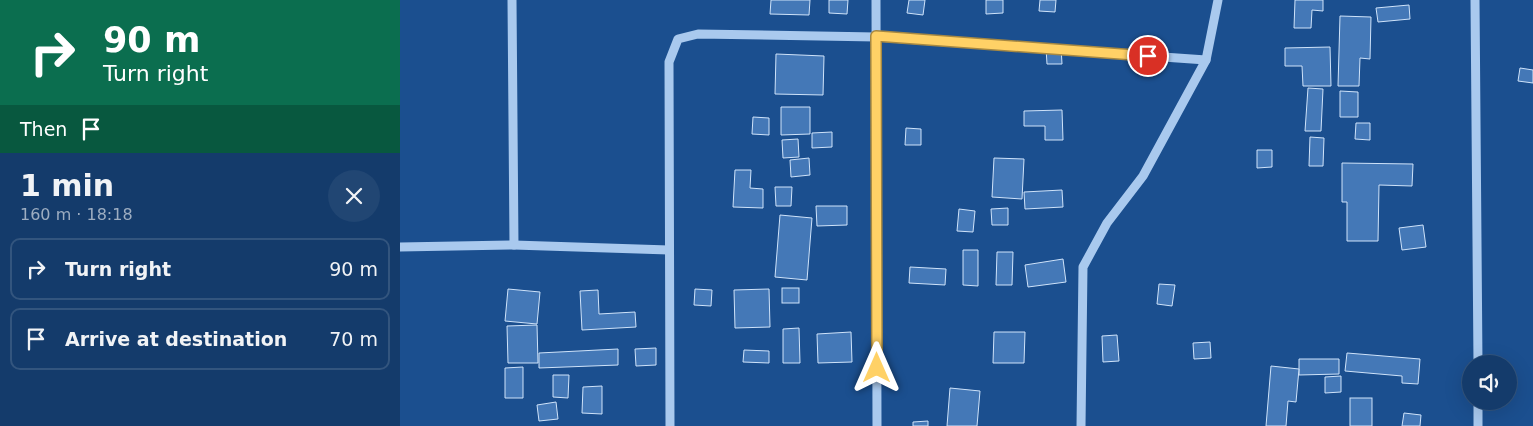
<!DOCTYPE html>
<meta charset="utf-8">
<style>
body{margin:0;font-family:"DejaVu Sans",sans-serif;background:#214673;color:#f1f3f6;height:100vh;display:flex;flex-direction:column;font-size:19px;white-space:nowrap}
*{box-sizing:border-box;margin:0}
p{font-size:16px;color:#9dadc1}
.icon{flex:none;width:28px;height:28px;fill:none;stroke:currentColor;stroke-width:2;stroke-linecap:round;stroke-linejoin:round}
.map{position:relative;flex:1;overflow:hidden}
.drawer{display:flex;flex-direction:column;background:#143b6b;width:400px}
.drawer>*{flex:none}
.guide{background:#0b6e4f;color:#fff;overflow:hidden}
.fabs{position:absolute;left:1062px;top:355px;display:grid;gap:10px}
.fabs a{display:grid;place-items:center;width:55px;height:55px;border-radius:50%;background:#143b6b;box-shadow:0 5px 20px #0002,0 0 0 1px #33557e;font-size:25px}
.pin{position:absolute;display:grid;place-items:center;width:42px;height:42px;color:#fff;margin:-21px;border:2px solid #fff;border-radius:50%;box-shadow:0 1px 5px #0007}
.me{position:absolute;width:55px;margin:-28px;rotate:0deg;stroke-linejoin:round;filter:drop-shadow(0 0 4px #0008)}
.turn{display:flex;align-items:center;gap:18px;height:105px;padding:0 20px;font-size:22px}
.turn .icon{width:65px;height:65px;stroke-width:2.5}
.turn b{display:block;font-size:35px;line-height:42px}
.then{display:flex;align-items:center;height:48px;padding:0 20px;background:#0003;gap:10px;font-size:19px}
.round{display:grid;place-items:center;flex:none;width:52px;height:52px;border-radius:26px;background:#214673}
.overview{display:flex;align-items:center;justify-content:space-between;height:85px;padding:0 20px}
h1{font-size:30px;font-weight:600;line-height:38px}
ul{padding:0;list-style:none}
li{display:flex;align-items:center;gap:15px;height:62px;margin:0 10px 8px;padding:0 10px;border:2px solid #33557e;border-radius:10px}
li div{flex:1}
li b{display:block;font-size:19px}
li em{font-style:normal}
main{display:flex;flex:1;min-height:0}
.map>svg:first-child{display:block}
.building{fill:#4478b7;stroke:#cfe3fa}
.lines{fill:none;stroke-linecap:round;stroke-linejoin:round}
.minor{stroke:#a9c9ee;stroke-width:9}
.route-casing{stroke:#a68842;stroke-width:12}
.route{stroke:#ffd166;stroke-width:9}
</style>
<main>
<section class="drawer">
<div class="guide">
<div class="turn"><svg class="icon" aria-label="right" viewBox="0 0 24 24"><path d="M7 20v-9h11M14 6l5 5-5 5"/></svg><div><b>90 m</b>Turn right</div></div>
<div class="then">Then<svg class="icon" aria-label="arrive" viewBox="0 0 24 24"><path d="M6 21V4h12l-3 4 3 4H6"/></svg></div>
</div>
<div class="overview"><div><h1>1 min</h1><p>160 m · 18:18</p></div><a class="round"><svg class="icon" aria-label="close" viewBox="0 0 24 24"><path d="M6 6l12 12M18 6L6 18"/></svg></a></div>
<ul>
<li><svg class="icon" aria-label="right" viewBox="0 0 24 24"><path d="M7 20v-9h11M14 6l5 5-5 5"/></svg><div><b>Turn right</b></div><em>90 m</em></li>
<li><svg class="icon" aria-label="arrive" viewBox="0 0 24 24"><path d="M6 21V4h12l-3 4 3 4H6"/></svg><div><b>Arrive at destination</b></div><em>70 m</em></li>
</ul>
</section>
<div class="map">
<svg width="1133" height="426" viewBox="0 0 1133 426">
<rect width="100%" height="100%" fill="#1b4f8f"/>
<g class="building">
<path d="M371 0H410L409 15 370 14Z"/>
<path d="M429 0H448L447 14 429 13Z"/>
<path d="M509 0H525L523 15 507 13Z"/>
<path d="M586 0H603V13L586 14Z"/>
<path d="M640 0H656L655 12 639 11Z"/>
<path d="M895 0H923V11L912 10 911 28H894Z"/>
<path d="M1009 5 1010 19 978 22 976 8Z"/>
<path d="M940 16 971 17 970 59 960 58 959 86H938Z"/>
<path d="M661 47 662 64H647L646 48Z"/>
<path d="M930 47 931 86H903L902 66H885V48Z"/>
<path d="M376 54 424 56 423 95 375 94Z"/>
<path d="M1120 68 1133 70V83L1118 81Z"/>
<path d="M908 88 923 89 921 131H905Z"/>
<path d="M940 91 958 92V117H940Z"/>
<path d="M381 107H410V134L381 135Z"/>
<path d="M662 110 663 140H645V126H624V111Z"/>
<path d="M353 117 369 118V135L352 134Z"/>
<path d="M956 123H970V140L955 139Z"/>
<path d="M506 128 521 129V145H505Z"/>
<path d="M432 132V147L412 148V133Z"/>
<path d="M910 137 924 138 923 166H909Z"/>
<path d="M398 139 399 157 383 158 382 140Z"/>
<path d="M857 150H872V167L857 168Z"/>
<path d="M409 158 410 175 391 177 390 160Z"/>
<path d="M594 158 624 159 622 199 592 197Z"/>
<path d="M942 163 1013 164 1012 186 979 185 978 241H947V202H942Z"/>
<path d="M335 170H351L350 188 363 189V208L333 207Z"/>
<path d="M375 187H392L391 206H376Z"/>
<path d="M662 190 663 207 625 209 624 192Z"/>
<path d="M416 206H447V225L417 226Z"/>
<path d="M608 208V225H592L591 209Z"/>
<path d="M559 209 575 211 573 232 557 231Z"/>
<path d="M380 215 412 218 407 280 375 277Z"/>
<path d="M1023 225 1026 247 1002 250 999 228Z"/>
<path d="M563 250H578V286L563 285Z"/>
<path d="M597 252H613L612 285H596Z"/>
<path d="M663 259 666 282 628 287 625 265Z"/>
<path d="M510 267 546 269 545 285 509 283Z"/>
<path d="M759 284 775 285 772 306 757 304Z"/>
<rect x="382" y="288" width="17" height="15"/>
<path d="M108 289 140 292 137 324 105 321Z"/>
<path d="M295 289 312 290 311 306 294 305Z"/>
<path d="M369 289 370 327 335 328 334 290Z"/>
<path d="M198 290 199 314 235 312 236 327 182 330 180 291Z"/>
<path d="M137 325 138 363H108L107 326Z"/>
<path d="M399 328 400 363H383V329Z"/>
<path d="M451 332 452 362 418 363 417 334Z"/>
<path d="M594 332H625L624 363H593Z"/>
<path d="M717 335 719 361 703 362 702 336Z"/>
<path d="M810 342 811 358 794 359 793 343Z"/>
<path d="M256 348V365L236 366 235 349Z"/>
<path d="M218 349V365L139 368V353Z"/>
<path d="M344 350 369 351V363L343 362Z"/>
<path d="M947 353 1020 359 1018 384 1002 383V376L945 371Z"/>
<path d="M899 359H939V374L899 375Z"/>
<path d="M871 366 899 369 896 402 888 401 886 426H866Z"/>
<path d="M123 367V398H105V368Z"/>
<path d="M153 375H169L168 398 153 397Z"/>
<path d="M941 376V392L925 393V377Z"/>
<path d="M202 386V414L182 413 183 387Z"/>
<path d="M550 388 580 391 577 426H547Z"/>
<rect x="950" y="398" width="22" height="28"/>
<path d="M156 402 158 419 139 421 137 405Z"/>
<path d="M1004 413 1021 415 1020 426H1002Z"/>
<path d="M528 421V426H513V422Z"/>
</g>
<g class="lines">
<g class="minor">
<path d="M112 0 114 245"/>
<path d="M476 0 477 426"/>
<path d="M1075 0 1078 364"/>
<path d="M0 247 114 245 269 250"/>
<path d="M1078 401V426"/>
<path d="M270 426 269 62 278 39 298 34 476 37 806 60"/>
<path d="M681 426 683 267 707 223 743 176 806 60 818 0"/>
</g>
</g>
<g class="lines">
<defs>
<path id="route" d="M477 368 476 36 748 56"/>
</defs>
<use href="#route" class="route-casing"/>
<use href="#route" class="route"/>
</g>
</svg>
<div class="fabs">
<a><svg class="icon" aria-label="sound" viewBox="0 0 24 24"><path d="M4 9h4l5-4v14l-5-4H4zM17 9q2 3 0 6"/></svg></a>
</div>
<div class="pin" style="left:748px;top:56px;background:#d93025"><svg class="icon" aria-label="arrive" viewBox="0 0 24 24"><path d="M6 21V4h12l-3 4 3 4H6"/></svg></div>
<svg class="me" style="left:477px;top:368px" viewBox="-20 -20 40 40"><path d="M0-17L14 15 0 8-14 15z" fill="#ffd166" stroke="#fff" stroke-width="4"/></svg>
</div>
</main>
